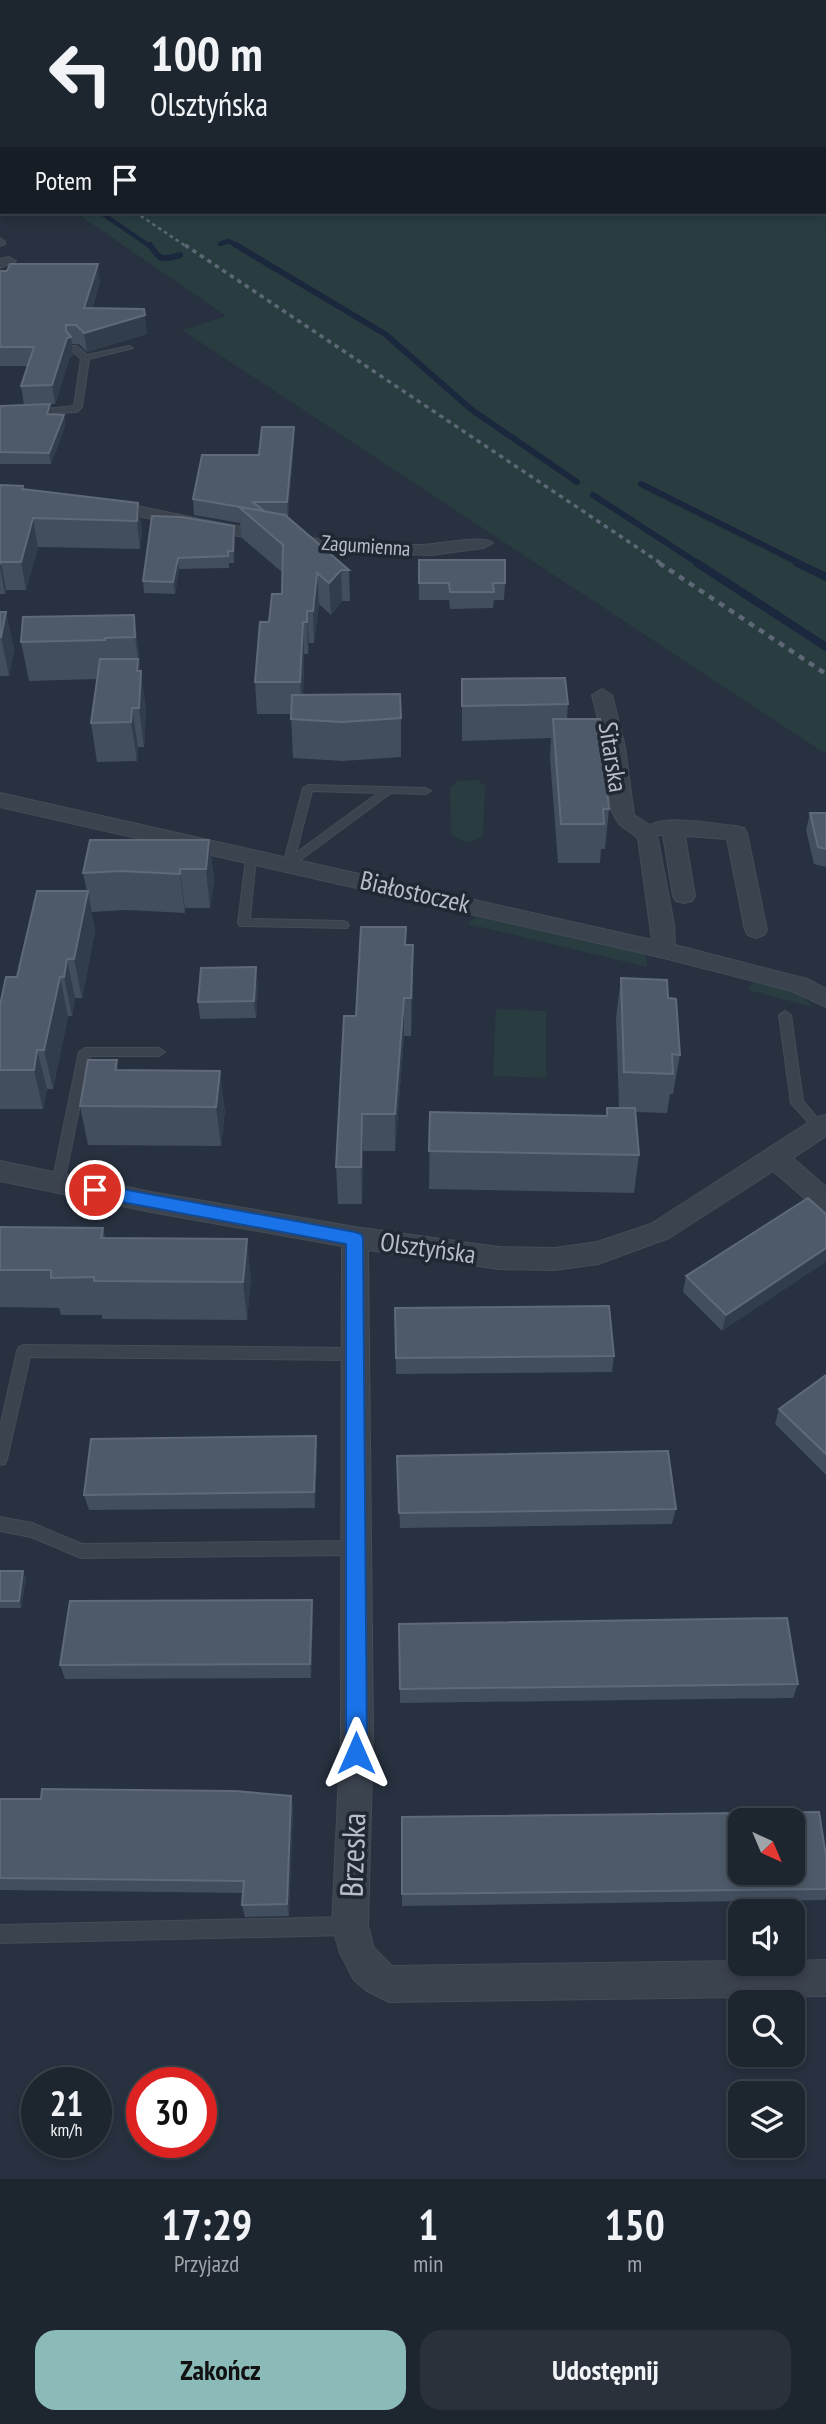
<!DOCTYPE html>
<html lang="pl">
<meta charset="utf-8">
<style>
body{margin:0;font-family:"PT Sans Narrow",sans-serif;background:#2a313b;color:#f1f3f6;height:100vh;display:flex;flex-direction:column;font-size:26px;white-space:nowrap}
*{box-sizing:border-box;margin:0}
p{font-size:23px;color:#a0a5aa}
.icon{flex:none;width:38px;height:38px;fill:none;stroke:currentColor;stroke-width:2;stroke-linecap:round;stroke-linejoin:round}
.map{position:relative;height:2179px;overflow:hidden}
.sheet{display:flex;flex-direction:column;background:#1d252f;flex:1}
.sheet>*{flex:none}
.guide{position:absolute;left:0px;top:0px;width:826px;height:214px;box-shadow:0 4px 10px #0003,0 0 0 2px #3b424b;background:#1d252f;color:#f1f3f6;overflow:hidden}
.needle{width:46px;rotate:136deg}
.buttons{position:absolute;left:728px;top:1808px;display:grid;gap:14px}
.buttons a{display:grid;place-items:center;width:77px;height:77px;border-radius:14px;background:#1d252f;box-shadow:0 4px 10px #0003,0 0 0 2px #3b424b;font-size:35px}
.speed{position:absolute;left:21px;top:2067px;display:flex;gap:14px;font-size:35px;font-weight:700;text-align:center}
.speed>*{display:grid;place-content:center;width:91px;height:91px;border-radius:50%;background:#1d252f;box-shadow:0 4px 10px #0003,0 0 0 2px #3b424b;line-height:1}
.speed small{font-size:18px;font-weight:400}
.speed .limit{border:10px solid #d22;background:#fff;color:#111}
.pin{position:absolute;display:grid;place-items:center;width:60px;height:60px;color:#fff;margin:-30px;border:4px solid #fff;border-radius:50%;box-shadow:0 2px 7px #0007}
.me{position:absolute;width:77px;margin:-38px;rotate:0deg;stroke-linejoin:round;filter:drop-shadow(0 0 5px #0008)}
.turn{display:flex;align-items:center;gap:24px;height:147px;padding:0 35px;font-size:32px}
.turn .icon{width:91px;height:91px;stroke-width:2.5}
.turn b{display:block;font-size:49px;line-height:60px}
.then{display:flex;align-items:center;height:66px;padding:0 35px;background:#0003;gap:14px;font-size:26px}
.eta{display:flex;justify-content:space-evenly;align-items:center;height:119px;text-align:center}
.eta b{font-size:42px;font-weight:800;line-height:49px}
.primary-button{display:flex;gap:14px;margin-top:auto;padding:14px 35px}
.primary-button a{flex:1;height:80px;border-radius:21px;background:#8bbbb9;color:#111;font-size:28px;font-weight:800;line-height:80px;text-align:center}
.primary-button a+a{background:#2a313b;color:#f1f3f6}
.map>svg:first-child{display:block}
.green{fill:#293d40}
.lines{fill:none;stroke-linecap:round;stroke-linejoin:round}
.stream-far2{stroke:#1a273d;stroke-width:4.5}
.stream-far1{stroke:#1a273d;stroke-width:6}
.stream{stroke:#1a273d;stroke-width:8}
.lane-casing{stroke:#444c58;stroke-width:2}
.street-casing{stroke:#444c58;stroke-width:2}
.lane{fill:#3b434f;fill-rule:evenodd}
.street{fill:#3b434f;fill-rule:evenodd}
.rail-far2{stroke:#5d6776;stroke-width:2.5;stroke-dasharray:3.5 3.5;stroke-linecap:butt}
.rail-far1{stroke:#5d6776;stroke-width:3.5;stroke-dasharray:4.5 4.5;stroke-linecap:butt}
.rail{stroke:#5d6776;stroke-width:4.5;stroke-dasharray:6 6;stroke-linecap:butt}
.wall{fill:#424d5d}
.shaded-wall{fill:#323d4c}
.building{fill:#4e5a69;stroke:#5f6978;stroke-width:2;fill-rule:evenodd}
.route{fill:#1a73e8;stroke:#114b97;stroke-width:2}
.labels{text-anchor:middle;stroke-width:7;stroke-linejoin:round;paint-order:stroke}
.far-street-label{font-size:21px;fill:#b7beca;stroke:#202834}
.street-label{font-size:26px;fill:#b7beca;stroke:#202834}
.near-street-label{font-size:32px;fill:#b7beca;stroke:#202834}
</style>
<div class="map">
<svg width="826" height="2179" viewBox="0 0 826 2179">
<rect width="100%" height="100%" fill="#27313f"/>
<g class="green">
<path d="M0 0H826V754L182 330 226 316 75 212H824V2H2V36Z"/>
<path d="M477 780 485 786 483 836C470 844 462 844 451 833L450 788 458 781Z"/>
<path d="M476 916 646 955 647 967 468 924Z"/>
<path d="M760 982 798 992 813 1007 748 990 753 983Z"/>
<path d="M496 1009 546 1011V1078L493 1076Z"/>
</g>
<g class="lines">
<g class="stream-far2">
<path d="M100 212 151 247"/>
<path d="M220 244 229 241 239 247"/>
</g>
<g class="stream-far1">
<path d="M150 245C160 261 163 260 180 255"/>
<path d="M236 245 385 334 472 410 577 482"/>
<path d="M641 484 801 564"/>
<path d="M593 495 699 564"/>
</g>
<g class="stream">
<path d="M697 563 826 647"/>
<path d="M797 563 826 577"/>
</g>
<defs>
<g id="lane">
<path d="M0 238 5 242V244L0 246Z"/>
<path d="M71 346H77L87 355 129 346 133 348 89 359 82 407 77 412 34 414 33 412 37 410 74 406 81 359 71 350Z"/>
<path d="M308 785 426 788 431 791 426 794 391 793 288 869 283 865 303 788ZM312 791 378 793 296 853Z"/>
<path d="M251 854 256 858 250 919 343 921 347 922 349 925 347 928 240 926 238 923 246 858Z"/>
<path d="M785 1011 791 1015 803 1101 826 1128 824 1131H816L791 1103 779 1015Z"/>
<path d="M85 1048H159L165 1052 159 1056H90L64 1183 63 1187H53L52 1183 79 1052Z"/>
<path d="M24 1345 354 1348 359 1350 361 1354 359 1358 354 1360 30 1357 7 1459 5 1464 0 1465V1427L17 1351 19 1347Z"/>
<path d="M0 1517 32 1523 82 1544 355 1541 360 1543 363 1548 360 1553 355 1555 81 1558 31 1537 0 1531Z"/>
<path d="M346 1917 352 1920 355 1926 352 1932 346 1935 0 1943V1925Z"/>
</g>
<g id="street">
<path d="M9 257 16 261 0 268V259Z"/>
<path d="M108 500C211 521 314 546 420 545 436 545 485 534 493 543L484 548 431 555 351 553 269 542 102 509 99 505Z"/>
<path d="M602 689 612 695 625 747 634 815 650 825C668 815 714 824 736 826L744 828 747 833 767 930 764 935 756 938 748 935 745 930 727 839 685 836 695 896 692 901 684 903 676 901 673 896 663 835H657L674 924 675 945 807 979 826 989V1007L792 991 664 958 0 807V793L652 940 638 838 619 824 611 810 605 747 592 695Z"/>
<path d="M826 1115V1136L793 1158 826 1187V1212L817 1209 773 1171 669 1238 598 1264 555 1270 499 1269 368 1250 373 1731 368 1926 374 1948 392 1966 740 1961V1964H793V1961L826 1960V1996L389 2002 367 1991 354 1980 340 1953 332 1926 341 1731 342 1246 151 1212 0 1181V1161L151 1192 355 1227 499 1247 555 1248 597 1242 651 1224 817 1117Z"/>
</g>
</defs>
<use href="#lane" class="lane-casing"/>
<use href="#street" class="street-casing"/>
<use href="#lane" class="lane"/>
<use href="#street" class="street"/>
<path class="rail-far2" d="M135 212 187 247"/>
<path class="rail-far1" d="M185 245 662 564"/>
<path class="rail" d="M659 563 826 674"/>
</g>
<g class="wall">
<path d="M0 271 100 282 92 309 147 334 87 352 79 344H72L73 356 70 357 55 404H50L52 414 64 415 65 426 51 464H0V406L24 405 21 386 28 366H0Z"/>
<path d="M294 427V442L288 517 349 570 350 601H342L331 615 319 604 314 643H309L308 654H304L303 695 401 718V757L343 761 293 758 291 714H257L255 682 269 622 282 594 283 573 242 538 240 523 194 515 193 499 259 455Z"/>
<path d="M0 485 24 489 138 503 142 531 140 549 38 547 26 590H6L5 594H0Z"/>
<path d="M182 517 234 526 235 537 234 563H229V568L179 569 175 594 144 593 143 581Z"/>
<path d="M419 560 505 583 504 600H494L493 608 450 609 449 600H419Z"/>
<path d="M0 612H6L14 650 9 676H0Z"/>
<path d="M134 615 139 654 140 671 146 710 144 747H138L137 761 97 762 91 723 97 679 29 681 21 642Z"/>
<path d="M462 679 568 704 567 719 609 809 605 849H601L600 863H558L550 758 551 738 462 741Z"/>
<path d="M810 813H826V867L814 864 806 830Z"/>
<path d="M209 840 214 880 210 908H185V913L127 910 91 912 95 931 82 998H75L72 1016H68L53 1089H47L43 1109H0V1005L17 977 87 891 83 873Z"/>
<path d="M406 945 413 983 411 1036H404L395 1151H363L362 1204H338L336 1167 356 1016Z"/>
<path d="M621 978 668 998 680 1055 673 1094H670L667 1113 635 1112 639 1155 634 1193 429 1189 430 1112 606 1116 607 1108H619L616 1017Z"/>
<path d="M258 984 256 1018 200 1019 198 1002Z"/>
<path d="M117 1060 118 1070 225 1110 221 1146 88 1145 80 1106Z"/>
<path d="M808 1198 722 1331 683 1292 686 1276Z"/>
<path d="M0 1227 103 1228 105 1238 251 1277 247 1320 102 1319V1315H61L59 1308 0 1307Z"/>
<path d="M395 1308 614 1356 612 1372 396 1374Z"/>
<path d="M826 1375V1475L775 1424 779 1409Z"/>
<path d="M316 1436 317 1452 315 1508 89 1510 84 1495Z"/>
<path d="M397 1456 676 1509 672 1524 400 1528Z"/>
<path d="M0 1571 26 1578 21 1608H0Z"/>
<path d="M312 1600 313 1614 311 1678 65 1679 60 1665Z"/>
<path d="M399 1624 798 1684 793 1698 400 1703Z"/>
<path d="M291 1796 293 1808 289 1916 245 1917 242 1905 243 1893 0 1890V1799Z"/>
<path d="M402 1817 826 1856V1898L825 1900 402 1906Z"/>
</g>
<g class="shaded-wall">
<path d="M98 264 100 282 86 327 84 308Z"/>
<path d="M145 315 147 334 87 352 84 333Z"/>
<path d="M66 325 68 337H71L73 356 70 357 55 404 52 385Z"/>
<path d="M50 404 52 415 47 414Z"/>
<path d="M64 415 65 426 51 464 49 453Z"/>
<path d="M294 427V442L288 517 287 502Z"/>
<path d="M138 503 142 531 140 549 137 521Z"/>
<path d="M33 518 38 547 26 590 21 562Z"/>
<path d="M234 526 235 537 234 563 233 551Z"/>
<path d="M178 558 179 569 175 594 173 582Z"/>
<path d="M1 562 6 590 5 594 0 567Z"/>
<path d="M341 570 342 601 331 615 329 583Z"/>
<path d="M317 573 319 604 314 643 313 611Z"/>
<path d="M307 611 309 643 308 654 307 622Z"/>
<path d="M6 612 14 650 9 676 1 637Z"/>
<path d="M134 615 139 654 140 674 141 671 146 710 144 747 139 708 137 671 138 659 135 637Z"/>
<path d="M303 622 304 654 302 714 300 682Z"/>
<path d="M132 708 138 747 137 761 131 722Z"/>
<path d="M209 840 214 880 210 908 206 869Z"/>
<path d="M180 869 185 908V913L180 874Z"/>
<path d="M88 891 95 931 82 998 74 959Z"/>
<path d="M413 945V983L411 1036V998Z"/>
<path d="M67 959 75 998 72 1016 64 977Z"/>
<path d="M256 967 258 984 256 1018 254 1001Z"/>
<path d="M60 977 68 1016 53 1089 44 1050Z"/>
<path d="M404 998V1036L395 1151V1114Z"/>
<path d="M37 1050 47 1089 43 1109 34 1070Z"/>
<path d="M220 1071 225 1110 221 1146 216 1107Z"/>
<path d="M362 1114 363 1151 362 1204 361 1167Z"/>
<path d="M247 1239 251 1277 247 1320 243 1282Z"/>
<path d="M826 1248V1262L722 1331 726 1315Z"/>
<path d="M316 1436 317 1452 315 1508 314 1492Z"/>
<path d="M23 1571 26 1578 21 1608 19 1601Z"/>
<path d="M312 1600 313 1614 311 1678 310 1664Z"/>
<path d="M291 1796 293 1808 289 1916 287 1904Z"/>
</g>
<g class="building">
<path d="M10 264H98L84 308 144 309 145 315 84 333 76 325H66V331L71 337 67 338 52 385 21 386 34 347H0V271H7Z"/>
<path d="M50 404 47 414 64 415 49 453 0 452V406Z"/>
<path d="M262 427H294L287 502H253L264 511 193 499 202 455H259Z"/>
<path d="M0 485 23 486 22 489 138 503 137 521 33 518 21 562H1L0 564Z"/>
<path d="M239 507 285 515 349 570H341L329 583 317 573 313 611H307V622H303L300 682H255L260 622H269L272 594H282L283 545Z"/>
<path d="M152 516 182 517 234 526 233 551H228V556L178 558 173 582 143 581Z"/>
<path d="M419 560H505V583H493L494 592H450L449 583H419Z"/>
<path d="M0 612H6L1 637H0Z"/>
<path d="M134 615 135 637 105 638V640L21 642 23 617Z"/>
<path d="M100 659H138L137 671H141L139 708H132L131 722 91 723Z"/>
<path d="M565 678 568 704 462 706V679Z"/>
<path d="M400 694 401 718 342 722 291 719 292 695Z"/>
<path d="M553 719H600L609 809H603L604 824H561Z"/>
<path d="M810 813H826V849L818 847Z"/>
<path d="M90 840H209L206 869H180V874L121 871 83 873Z"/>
<path d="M37 891H88L74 959H67L64 977H60L44 1050H37L34 1070H0V1005L6 977H17Z"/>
<path d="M361 927H406L405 945H413L411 998H404L395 1114H362L361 1167H336L344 1016H356Z"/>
<path d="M256 967 254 1001 198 1002 201 968Z"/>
<path d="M621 978 667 980 668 998 676 999 680 1055 672 1054 673 1074 624 1072Z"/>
<path d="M88 1060H117L115 1070 220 1071 216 1107 80 1106Z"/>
<path d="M607 1108H635L639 1155 429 1151 430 1112 607 1116Z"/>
<path d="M808 1198 826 1214V1248L726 1315 686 1276Z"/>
<path d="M0 1227 103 1228 101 1238 247 1239 243 1282 94 1281V1277L51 1278V1270H0Z"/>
<path d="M609 1306 614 1356 396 1358 395 1308Z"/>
<path d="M826 1375V1454L779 1409Z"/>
<path d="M316 1436 314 1492 84 1495 91 1439Z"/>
<path d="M668 1451 676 1509 399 1513 397 1456Z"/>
<path d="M0 1571H23L19 1601H0Z"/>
<path d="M312 1600 310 1664 60 1665 70 1601Z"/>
<path d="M787 1618 798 1684 400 1689 399 1624Z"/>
<path d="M42 1789 235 1791 291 1796 287 1904 242 1905 244 1881 0 1878V1799H41Z"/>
<path d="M819 1812 826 1856V1889L402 1894V1817ZM740 1820H793V1872H740Z"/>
</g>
<path class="route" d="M95 1184 355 1232 361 1234 363 1238 367 1753 364 1761 356 1764 349 1761 346 1753V1244L95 1197 89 1195 87 1190 89 1186Z"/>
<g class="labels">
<g class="far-street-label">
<text transform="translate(366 546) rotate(4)" y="7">Zagumienna</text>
</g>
<g class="street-label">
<text transform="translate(613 757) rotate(81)" y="9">Sitarska</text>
<text transform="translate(415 892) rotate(13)" y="9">Białostoczek</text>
<text transform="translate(428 1248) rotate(8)" y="9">Olsztyńska</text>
</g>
<g class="near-street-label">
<text transform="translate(353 1855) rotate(-88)" y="11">Brzeska</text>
</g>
</g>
</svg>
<div class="buttons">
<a><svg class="needle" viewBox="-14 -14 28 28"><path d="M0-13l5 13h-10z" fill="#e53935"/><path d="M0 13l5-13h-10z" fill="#a0a5aa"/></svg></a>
<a><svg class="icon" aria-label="sound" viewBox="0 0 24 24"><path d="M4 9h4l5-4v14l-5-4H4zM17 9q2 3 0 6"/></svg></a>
<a><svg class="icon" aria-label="search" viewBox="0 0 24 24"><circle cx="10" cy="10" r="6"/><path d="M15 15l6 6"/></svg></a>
<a><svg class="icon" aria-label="layers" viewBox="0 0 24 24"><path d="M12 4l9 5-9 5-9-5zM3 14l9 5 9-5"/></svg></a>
</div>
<div class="speed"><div>21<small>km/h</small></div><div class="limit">30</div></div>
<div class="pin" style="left:95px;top:1190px;background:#d93025"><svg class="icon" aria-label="arrive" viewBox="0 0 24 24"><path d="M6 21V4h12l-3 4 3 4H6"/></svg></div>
<svg class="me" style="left:356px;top:1753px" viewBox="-20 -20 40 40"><path d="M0-17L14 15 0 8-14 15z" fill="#1a73e8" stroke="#fff" stroke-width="4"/></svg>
<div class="guide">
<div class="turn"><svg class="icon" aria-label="left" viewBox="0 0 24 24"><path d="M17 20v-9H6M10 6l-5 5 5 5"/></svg><div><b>100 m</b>Olsztyńska</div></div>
<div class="then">Potem<svg class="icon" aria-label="arrive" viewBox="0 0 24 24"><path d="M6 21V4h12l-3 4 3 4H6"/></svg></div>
</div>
</div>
<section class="sheet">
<div class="eta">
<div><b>17:29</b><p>Przyjazd</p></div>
<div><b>1</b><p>min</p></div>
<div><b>150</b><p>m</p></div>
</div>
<div class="primary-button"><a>Zakończ</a><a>Udostępnij</a></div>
</section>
